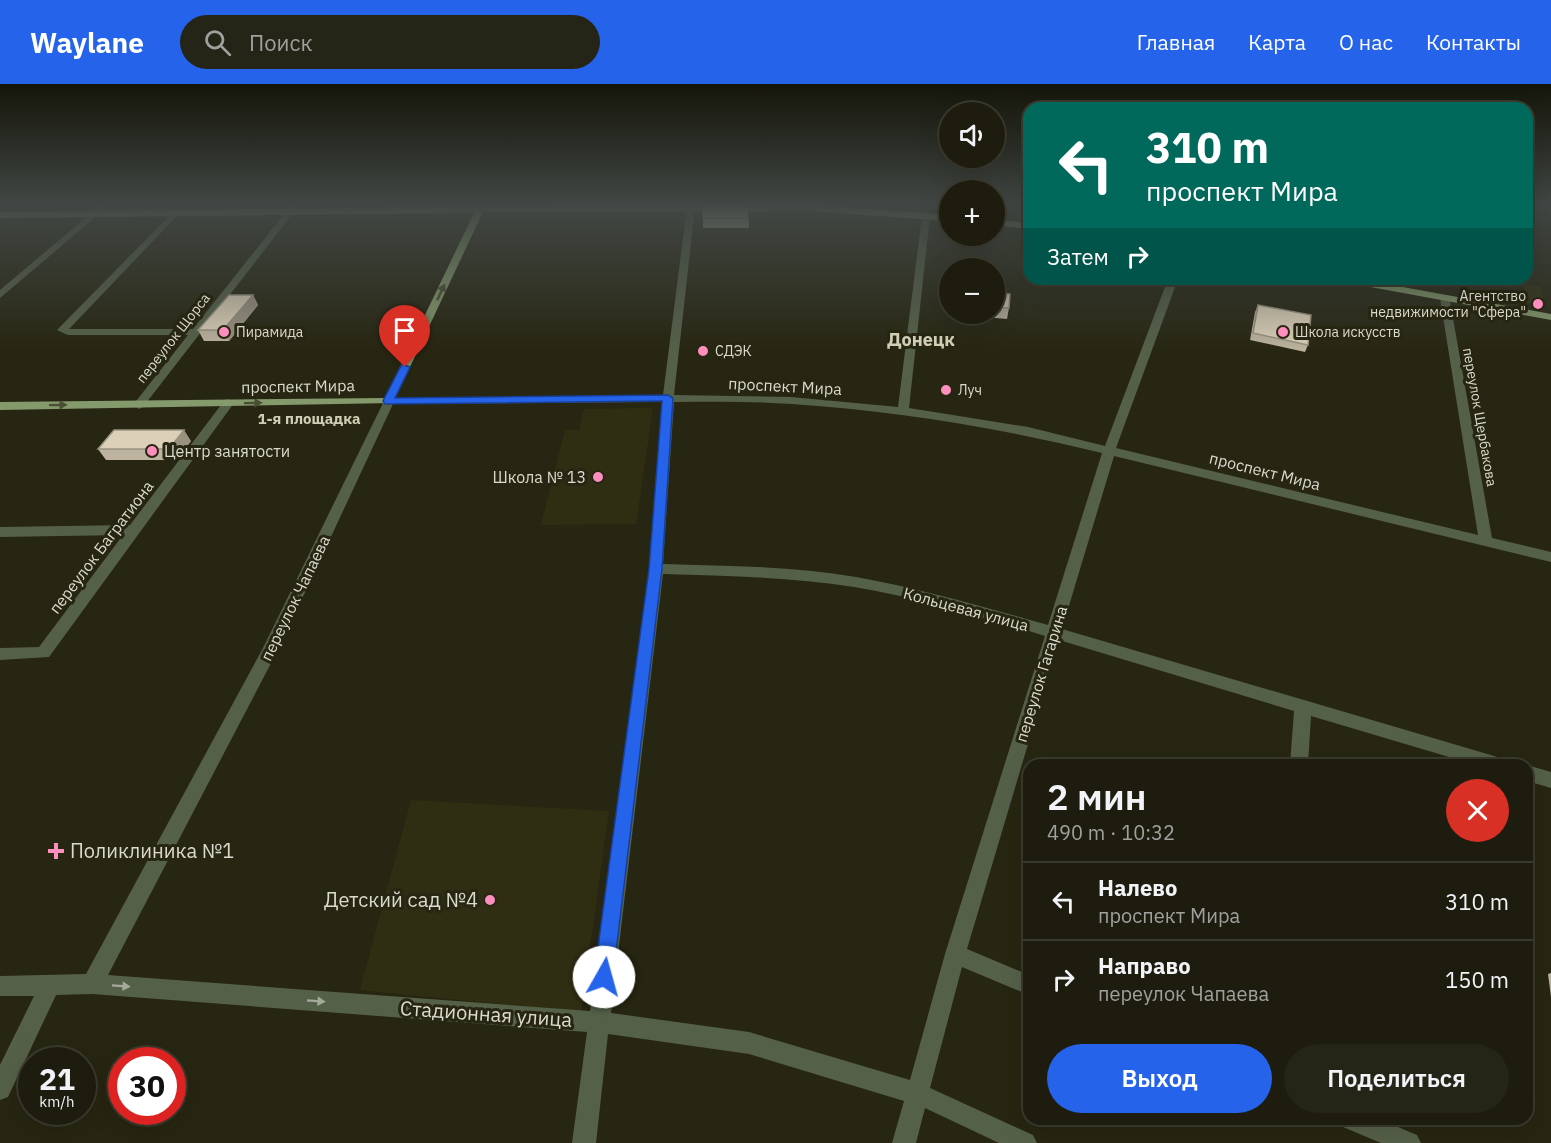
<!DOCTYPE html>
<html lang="ru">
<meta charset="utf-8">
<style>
body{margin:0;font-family:"IBM Plex Sans",sans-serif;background:#252517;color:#f1f3f6;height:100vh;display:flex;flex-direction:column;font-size:22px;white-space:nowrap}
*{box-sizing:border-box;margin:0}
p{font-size:20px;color:#a0a19e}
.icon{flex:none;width:33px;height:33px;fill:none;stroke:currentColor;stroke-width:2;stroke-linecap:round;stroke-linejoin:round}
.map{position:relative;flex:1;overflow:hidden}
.drawer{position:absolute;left:1023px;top:675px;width:510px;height:366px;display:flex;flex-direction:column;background:#1d1c0e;border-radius:18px;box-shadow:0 6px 24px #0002,0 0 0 2px #3b3a2e}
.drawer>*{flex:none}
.top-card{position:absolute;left:1023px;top:18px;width:510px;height:183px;border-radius:18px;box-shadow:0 6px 24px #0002,0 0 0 2px #3b3a2e;background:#00695c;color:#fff;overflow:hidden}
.tools{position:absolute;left:939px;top:18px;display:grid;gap:12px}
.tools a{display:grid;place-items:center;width:66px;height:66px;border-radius:50%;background:#1d1c0e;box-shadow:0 6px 24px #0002,0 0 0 2px #3b3a2e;font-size:30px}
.speed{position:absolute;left:18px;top:963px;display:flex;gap:12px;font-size:30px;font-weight:700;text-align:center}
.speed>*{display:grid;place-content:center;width:78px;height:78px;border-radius:50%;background:#1d1c0e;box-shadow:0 6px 24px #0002,0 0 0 2px #3b3a2e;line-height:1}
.speed small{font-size:15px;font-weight:400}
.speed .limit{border:9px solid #d22;background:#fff;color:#111}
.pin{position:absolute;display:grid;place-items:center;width:51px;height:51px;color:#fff;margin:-62px -26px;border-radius:50% 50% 50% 0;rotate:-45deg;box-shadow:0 0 6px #0007}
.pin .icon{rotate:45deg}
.me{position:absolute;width:66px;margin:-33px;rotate:7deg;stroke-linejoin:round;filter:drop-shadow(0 0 4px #0008)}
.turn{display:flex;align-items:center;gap:21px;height:126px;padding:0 24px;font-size:27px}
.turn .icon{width:78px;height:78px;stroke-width:2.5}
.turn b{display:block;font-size:42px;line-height:51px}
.then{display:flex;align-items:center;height:57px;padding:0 24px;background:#0003;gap:12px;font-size:22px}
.round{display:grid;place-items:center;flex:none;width:63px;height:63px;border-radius:32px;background:#252517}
.headline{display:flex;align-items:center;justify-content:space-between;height:102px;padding:0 24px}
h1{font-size:36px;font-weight:600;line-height:45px}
.action{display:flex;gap:12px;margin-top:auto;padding:12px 24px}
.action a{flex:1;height:69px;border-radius:36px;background:#2563eb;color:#fff;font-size:24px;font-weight:600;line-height:69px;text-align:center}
.action a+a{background:#252517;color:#f1f3f6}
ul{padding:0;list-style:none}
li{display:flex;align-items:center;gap:18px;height:78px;padding:0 24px;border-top:2px solid #3b3a2e}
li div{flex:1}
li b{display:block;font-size:22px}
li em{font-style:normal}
header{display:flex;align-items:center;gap:36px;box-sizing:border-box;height:84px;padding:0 30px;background:#2563eb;color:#fff}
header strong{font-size:28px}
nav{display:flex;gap:33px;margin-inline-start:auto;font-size:21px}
.search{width:420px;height:54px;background:#252517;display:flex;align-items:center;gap:15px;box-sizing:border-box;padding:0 21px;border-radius:33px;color:#a0a19e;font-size:22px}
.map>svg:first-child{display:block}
.built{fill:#302e12}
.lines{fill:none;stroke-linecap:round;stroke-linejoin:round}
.minor{fill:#556049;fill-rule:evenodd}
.major{fill:#859a6c;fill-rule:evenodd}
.wall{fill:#bdb39e}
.shaded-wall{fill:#9a9281}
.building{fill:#dcd0b8;stroke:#9a9281;stroke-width:1.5}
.oneway{fill:#484f32}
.oneway2{fill:#a5a999}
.route{fill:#2563eb;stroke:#184099;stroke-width:1.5}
.poi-dot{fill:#fd8ebe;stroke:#272612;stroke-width:2}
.labels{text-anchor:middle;stroke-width:6;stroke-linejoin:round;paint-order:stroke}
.far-poi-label{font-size:14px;fill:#dbdace;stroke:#272612;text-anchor:start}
.far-street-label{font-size:14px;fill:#dbdace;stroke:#272612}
.far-neighbourhood-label{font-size:15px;font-weight:bold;fill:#d0cfb5;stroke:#272612}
.street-label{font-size:16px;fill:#dbdace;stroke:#272612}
.poi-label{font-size:16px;fill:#dbdace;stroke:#272612;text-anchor:start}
.far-district-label{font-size:18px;font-weight:bold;fill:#d0cfb5;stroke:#272612}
.near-poi-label{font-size:20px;fill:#dbdace;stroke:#272612;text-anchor:start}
.near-street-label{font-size:20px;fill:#dbdace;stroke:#272612}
</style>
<header>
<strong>Waylane</strong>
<div class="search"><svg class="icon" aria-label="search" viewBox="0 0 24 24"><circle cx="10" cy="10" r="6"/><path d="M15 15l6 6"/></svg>Поиск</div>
<nav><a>Главная</a><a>Карта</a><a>О нас</a><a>Контакты</a></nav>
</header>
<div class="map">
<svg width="1551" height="1059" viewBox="0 0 1551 1059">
<rect width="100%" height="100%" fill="#272612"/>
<g class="built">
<path d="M995 120H1029V137L995 134Z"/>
<path d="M1521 198 1540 202 1544 217 1534 215 1535 220 1526 219Z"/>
<path d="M653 324 636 440 541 441 565 346H579L584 325Z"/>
<path d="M411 716 609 727 581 928 360 906Z"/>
</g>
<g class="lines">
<g class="minor">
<path d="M102 120H111L0 214V206Z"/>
<path d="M292 120H300L143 323 139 325 133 321 188 251H68L57 246 175 126 179 129 178 131 69 245H193Z"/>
<path d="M691 120 695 123 674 311 791 313 898 323 922 132 926 129 930 132 909 324 1028 343 1105 362 1168 195H1178L1116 364 1478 451 1440 214 1449 212 1492 454 1551 468V478L1114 372 1062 545 1501 674 1507 676 1510 681H1476L1311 632 1308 681H1290L1294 627 1059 556 967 865 1029 891V911L962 883 930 1004 1033 1051 1037 1059H999L925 1024 916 1059H892L904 1017 749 970 608 950 596 1059H572L587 948 92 910 56 911 8 1013 0 1016V981L34 912H0V892L86 890 263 564 385 315 663 311 687 123ZM662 318 649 485 590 927 108 891 279 564 393 320ZM674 318C713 318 753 317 792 320 897 327 1000 344 1102 369L1048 541C984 523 922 505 856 493 793 482 728 482 663 480ZM663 490C727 492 791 493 854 503 919 514 982 533 1045 552L945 870 910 996 749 948 611 929Z"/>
<path d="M228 315 234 319 49 573 0 576V564L39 563 123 451 0 453V443L130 441 224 317Z"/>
<path d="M1527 681 1551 688V704L1527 697Z"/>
<path d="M1340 1035H1379L1417 1051 1421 1059H1381L1343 1043Z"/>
</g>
<g class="major">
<path d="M752 120 810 121 950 131V137L810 127 483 128 393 319 0 326V318L385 314 474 129 0 134V128Z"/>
<path d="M994 135 1029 139V145L994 141Z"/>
<path d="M1338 195H1359L1551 230V236L1343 198Z"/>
</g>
</g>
<g class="wall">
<path d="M748 120 749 144H703V134Z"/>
<path d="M994 209 1009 224 1007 235 950 230H994Z"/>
<path d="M253 211 258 221 229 257H204L198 246Z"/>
<path d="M1258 221 1308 261 1305 268 1250 256 1255 228Z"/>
<path d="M191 357 176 376H106L98 365Z"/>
<path d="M1551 889V913L1548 890Z"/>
</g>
<g class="shaded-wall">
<path d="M253 211 258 221 229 257 223 246Z"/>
<path d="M184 346 191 357 176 376 169 365Z"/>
</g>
<g class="building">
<path d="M702 120H748V134H703Z"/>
<path d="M994 209 1010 210 1009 224 994 223Z"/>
<path d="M229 211H253L223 246H198Z"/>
<path d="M1258 221 1311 231 1308 261 1253 249Z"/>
<path d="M114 346H184L169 365H98Z"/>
</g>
<defs><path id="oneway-solid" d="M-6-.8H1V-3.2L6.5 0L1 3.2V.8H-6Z" transform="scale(1.5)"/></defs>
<g class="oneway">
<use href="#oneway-solid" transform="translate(441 208) rotate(-65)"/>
<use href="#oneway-solid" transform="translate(253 319) rotate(-1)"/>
<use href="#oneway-solid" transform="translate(58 321) rotate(-1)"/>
</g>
<g class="oneway2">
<use href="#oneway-solid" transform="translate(121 902) rotate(4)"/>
<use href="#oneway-solid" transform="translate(316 917) rotate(4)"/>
</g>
<linearGradient id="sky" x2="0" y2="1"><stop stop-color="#15150a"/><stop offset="0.45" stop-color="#414744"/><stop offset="1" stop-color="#414744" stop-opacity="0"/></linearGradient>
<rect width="1551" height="268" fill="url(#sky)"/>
<path class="route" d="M402 280 410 283 395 314 668 311 673 314 662 485 613 893 610 899 604 902 597 899 594 893 649 485 662 317 385 320 383 317Z"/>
<g class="poi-dot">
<circle cx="1538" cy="220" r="6"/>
<circle cx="224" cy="248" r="6"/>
<circle cx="1283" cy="248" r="6"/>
<circle cx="703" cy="267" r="6"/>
<circle cx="946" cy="306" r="6"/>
<circle cx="152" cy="367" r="6"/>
<circle cx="598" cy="393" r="6"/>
<path d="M53 758h6v6h6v6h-6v6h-6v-6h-6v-6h6z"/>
<circle cx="490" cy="816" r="6"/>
</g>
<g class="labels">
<g class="far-poi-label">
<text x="1526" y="217" text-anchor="end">Агентство<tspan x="1526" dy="16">недвижимости "Сфера"</tspan></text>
<text x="236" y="253">Пирамида</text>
<text x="1295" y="253">Школа искусств</text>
<text x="715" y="272">СДЭК</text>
<text x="958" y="311">Луч</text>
</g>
<g class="far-street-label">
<text transform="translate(173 254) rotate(-52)" y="5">переулок Щорса</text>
<text transform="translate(1480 333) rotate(80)" y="5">переулок Щербакова</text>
</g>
<g class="far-neighbourhood-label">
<text x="309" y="340">1-я площадка</text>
</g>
<g class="street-label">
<text transform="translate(298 302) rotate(-1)" y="6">проспект Мира</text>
<text transform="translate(785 302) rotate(3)" y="6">проспект Мира</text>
<text transform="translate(1265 387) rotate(14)" y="6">проспект Мира</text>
<text transform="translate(101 463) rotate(-53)" y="6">переулок Багратиона</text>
<text transform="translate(295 514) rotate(-64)" y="6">переулок Чапаева</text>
<text transform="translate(966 525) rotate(15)" y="6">Кольцевая улица</text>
<text transform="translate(1041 590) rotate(-73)" y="6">переулок Гагарина</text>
</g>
<g class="poi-label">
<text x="164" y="373">Центр занятости</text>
<text x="586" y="399" text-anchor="end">Школа № 13</text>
</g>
<g class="far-district-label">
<text x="921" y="262">Донецк</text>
</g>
<g class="near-poi-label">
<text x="70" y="774">Поликлиника №1</text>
<text x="478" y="823" text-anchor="end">Детский сад №4</text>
</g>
<g class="near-street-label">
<text transform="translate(486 930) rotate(4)" y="7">Стадионная улица</text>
</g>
</g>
</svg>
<div class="tools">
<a><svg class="icon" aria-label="sound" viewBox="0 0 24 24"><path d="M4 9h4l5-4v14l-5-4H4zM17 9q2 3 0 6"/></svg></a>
<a>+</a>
<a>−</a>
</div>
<div class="speed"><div>21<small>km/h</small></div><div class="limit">30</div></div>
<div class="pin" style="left:405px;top:283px;background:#d93025"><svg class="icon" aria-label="arrive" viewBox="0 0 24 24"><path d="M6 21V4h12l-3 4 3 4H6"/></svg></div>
<svg class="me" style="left:604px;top:893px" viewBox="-20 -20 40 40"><circle r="19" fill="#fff"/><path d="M0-13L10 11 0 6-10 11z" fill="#2563eb"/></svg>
<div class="top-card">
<div class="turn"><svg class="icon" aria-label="left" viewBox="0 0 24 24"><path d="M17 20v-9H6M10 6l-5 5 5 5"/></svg><div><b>310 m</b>проспект Мира</div></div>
<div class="then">Затем<svg class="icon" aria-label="right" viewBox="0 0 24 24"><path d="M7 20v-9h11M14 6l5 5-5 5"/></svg></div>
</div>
<section class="drawer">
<div class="headline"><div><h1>2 мин</h1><p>490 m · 10:32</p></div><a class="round" style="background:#d93025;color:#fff"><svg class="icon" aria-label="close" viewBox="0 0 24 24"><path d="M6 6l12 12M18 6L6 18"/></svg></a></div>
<ul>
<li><svg class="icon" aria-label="left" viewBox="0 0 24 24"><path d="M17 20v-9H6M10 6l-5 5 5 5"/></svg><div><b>Налево</b><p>проспект Мира</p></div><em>310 m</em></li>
<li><svg class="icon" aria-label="right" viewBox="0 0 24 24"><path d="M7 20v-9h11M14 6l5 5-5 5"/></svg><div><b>Направо</b><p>переулок Чапаева</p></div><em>150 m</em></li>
</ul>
<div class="action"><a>Выход</a><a>Поделиться</a></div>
</section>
</div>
